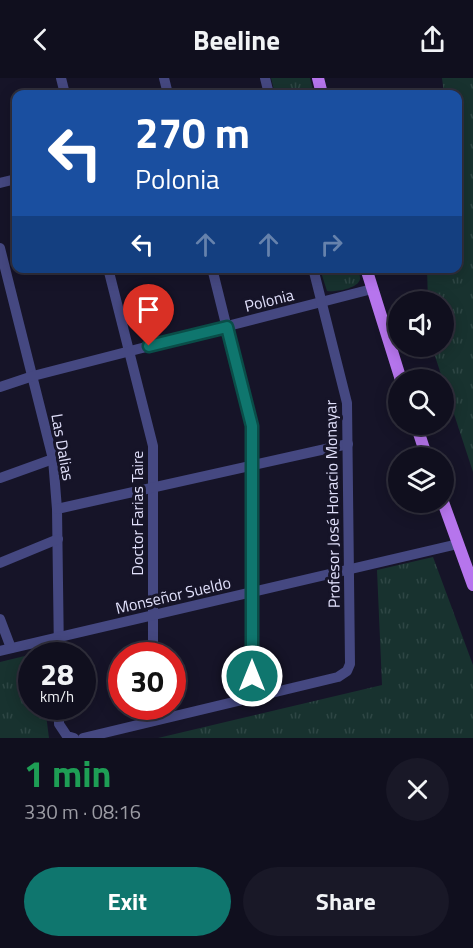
<!DOCTYPE html>
<meta charset="utf-8">
<style>
body{margin:0;font-family:"Titillium Web",sans-serif;background:#191827;color:#f1f3f6;height:100vh;display:flex;flex-direction:column;font-size:22px;white-space:nowrap}
*{box-sizing:border-box;margin:0}
p{font-size:20px;color:#9c9ca4}
.icon{flex:none;width:33px;height:33px;fill:none;stroke:currentColor;stroke-width:2;stroke-linecap:round;stroke-linejoin:round}
.map{position:relative;height:660px;overflow:hidden}
.drawer{display:flex;flex-direction:column;background:#100f1e;flex:1}
.drawer>*{flex:none}
.hud{position:absolute;left:12px;top:12px;width:450px;height:183px;border-radius:12px;box-shadow:0 3px 15px #0003,0 0 0 2px #302f3c;background:#1a4fa0;color:#fff;overflow:hidden}
.fabs{position:absolute;left:388px;top:213px;display:grid;gap:12px}
.fabs a{display:grid;place-items:center;width:66px;height:66px;border-radius:50%;background:#100f1e;box-shadow:0 3px 15px #0003,0 0 0 2px #302f3c;font-size:30px}
.speed{position:absolute;left:18px;top:564px;display:flex;gap:12px;font-size:30px;font-weight:700;text-align:center}
.speed>*{display:grid;place-content:center;width:78px;height:78px;border-radius:50%;background:#100f1e;box-shadow:0 3px 15px #0003,0 0 0 2px #302f3c;line-height:1}
.speed small{font-size:15px;font-weight:400}
.speed .limit{border:9px solid #d22;background:#fff;color:#111}
.pin{position:absolute;display:grid;place-items:center;width:51px;height:51px;color:#fff;margin:-62px -26px;border-radius:50% 50% 50% 0;rotate:-45deg;box-shadow:0 0 6px #0007}
.pin .icon{rotate:45deg}
.me{position:absolute;width:66px;margin:-33px;rotate:0deg;stroke-linejoin:round;filter:drop-shadow(0 0 4px #0008)}
.turn{display:flex;align-items:center;gap:21px;height:126px;padding:0 24px;font-size:27px}
.turn .icon{width:78px;height:78px;stroke-width:2.5}
.turn b{display:block;font-size:42px;line-height:51px}
.lanes{display:flex;align-items:center;height:57px;padding:0 24px;background:#0003;justify-content:center;gap:30px;direction:ltr}
.lanes .off{opacity:.35}
.round{display:grid;place-items:center;flex:none;width:63px;height:63px;border-radius:32px;background:#191827}
.headline{display:flex;align-items:center;justify-content:space-between;height:102px;padding:0 24px}
h1{font-size:36px;font-weight:700;line-height:45px;color:#1e9e55}
.cta{display:flex;gap:12px;margin-top:auto;padding:12px 24px}
.cta a{flex:1;height:69px;border-radius:36px;background:#0f766e;color:#fff;font-size:24px;font-weight:700;line-height:69px;text-align:center}
.cta a+a{background:#191827;color:#f1f3f6}
header{display:flex;justify-content:space-between;align-items:center;height:78px;padding:0 24px;background:#100f1e;font-size:27px;font-weight:700}
.map>svg:first-child{display:block}
.grass{fill:url(#grass-tufts)}
.lines{fill:none;stroke-linecap:round;stroke-linejoin:round}
.minor{stroke:#454881;stroke-width:10}
.major{stroke:#b675ed;stroke-width:12}
.route-casing{stroke:#0a4d48;stroke-width:15}
.route{stroke:#0f766e;stroke-width:10}
.labels{text-anchor:middle;stroke-width:6;stroke-linejoin:round;paint-order:stroke}
.street-label{font-size:16px;fill:#e1e0fb;stroke:#161428}
</style>
<header><svg class="icon" aria-label="back" viewBox="0 0 24 24"><path d="M15 5l-7 7 7 7"/></svg>Beeline<svg class="icon" aria-label="share" viewBox="0 0 24 24"><path d="M12 15V3M7 8l5-5 5 5M5 13v7h14v-7"/></svg></header>
<div class="map">
<svg width="473" height="660" viewBox="0 0 473 660">
<defs>
<pattern id="grass-tufts" width="24" height="20" patternUnits="userSpaceOnUse" patternTransform="scale(1.5)"><rect width="24" height="20" fill="#18322f"/><path d="M3 7l-1-3M5 7V3M7 7l1-3M15 17l-1-3M17 17v-4M19 17l1-3" fill="none" stroke="#2e4644"/></pattern>
</defs>
<rect width="100%" height="100%" fill="#161428"/>
<g class="grass">
<path d="M271 0H310L314 16H275Z"/>
<path d="M442 0H473V394L432 269 444 268V224L428 223 427 191 458 190V16H444Z"/>
<path d="M320 191H358C359 193 360 198 360 201 358 211 335 214 327 213Z"/>
<path d="M433 479 473 587V660H158L382 607 377 492Z"/>
<path d="M37 575 38 577 32 578V628L45 629 49 660H0V584Z"/>
</g>
<g class="lines">
<g class="minor">
<path d="M61 0 65 16"/>
<path d="M164 0 168 16"/>
<path d="M265 0 269 16"/>
<path d="M0 105 16 101"/>
<path d="M0 170 53 381 57 431 59 578"/>
<path d="M108 190 153 368V578"/>
<path d="M212 190 251 347 252 619"/>
<path d="M0 309 33 298 372 211"/>
<path d="M0 400 53 381"/>
<path d="M57 431 348 366"/>
<path d="M0 485 58 461"/>
<path d="M0 541 11 570"/>
<path d="M0 573 458 466"/>
<path d="M59 628V646L67 658 74 660"/>
<path d="M153 628V643"/>
<path d="M83 660 338 599 347 593 350 586 347 325 313 190"/>
</g>
<g class="major">
<path d="M318 0 322 16"/>
<path d="M366 190 401 302"/>
<path d="M416 346 427 380"/>
<path d="M443 424 473 507"/>
</g>
</g>
<g class="lines">
<defs>
<path id="route" d="M149 268 227 249 252 348V598"/>
</defs>
<use href="#route" class="route-casing"/>
<use href="#route" class="route"/>
</g>
<g class="labels">
<g class="street-label">
<text transform="translate(269 222) rotate(-14)" y="6">Polonia</text>
<text transform="translate(63 369) rotate(80)" y="6">Las Dalias</text>
<text transform="translate(332 426) rotate(-91)" y="6">Profesor José Horacio Monayar</text>
<text transform="translate(137 435) rotate(-90)" y="6">Doctor Farias Taire</text>
<text transform="translate(173 517) rotate(-13)" y="6">Monseñor Sueldo</text>
</g>
</g>
</svg>
<div class="fabs">
<a><svg class="icon" aria-label="sound" viewBox="0 0 24 24"><path d="M4 9h4l5-4v14l-5-4H4zM17 9q2 3 0 6"/></svg></a>
<a><svg class="icon" aria-label="search" viewBox="0 0 24 24"><circle cx="10" cy="10" r="6"/><path d="M15 15l6 6"/></svg></a>
<a><svg class="icon" aria-label="layers" viewBox="0 0 24 24"><path d="M12 4l9 5-9 5-9-5zM3 14l9 5 9-5"/></svg></a>
</div>
<div class="speed"><div>28<small>km/h</small></div><div class="limit">30</div></div>
<div class="pin" style="left:149px;top:268px;background:#d93025"><svg class="icon" aria-label="arrive" viewBox="0 0 24 24"><path d="M6 21V4h12l-3 4 3 4H6"/></svg></div>
<svg class="me" style="left:252px;top:598px" viewBox="-20 -20 40 40"><circle r="17" fill="#0f766e" stroke="#fff" stroke-width="3"/><path d="M0-11L8 9 0 5-8 9z" fill="#fff"/></svg>
<div class="hud">
<div class="turn"><svg class="icon" aria-label="left" viewBox="0 0 24 24"><path d="M17 20v-9H6M10 6l-5 5 5 5"/></svg><div><b>270 m</b>Polonia</div></div>
<div class="lanes"><svg class="icon" aria-label="left" viewBox="0 0 24 24"><path d="M17 20v-9H6M10 6l-5 5 5 5"/></svg><svg class="icon off" aria-label="ahead" viewBox="0 0 24 24"><path d="M12 20V5M6 11l6-6 6 6"/></svg><svg class="icon off" aria-label="ahead" viewBox="0 0 24 24"><path d="M12 20V5M6 11l6-6 6 6"/></svg><svg class="icon off" aria-label="right" viewBox="0 0 24 24"><path d="M7 20v-9h11M14 6l5 5-5 5"/></svg></div>
</div>
</div>
<section class="drawer">
<div class="headline"><div><h1>1 min</h1><p>330 m · 08:16</p></div><a class="round"><svg class="icon" aria-label="close" viewBox="0 0 24 24"><path d="M6 6l12 12M18 6L6 18"/></svg></a></div>
<div class="cta"><a>Exit</a><a>Share</a></div>
</section>
